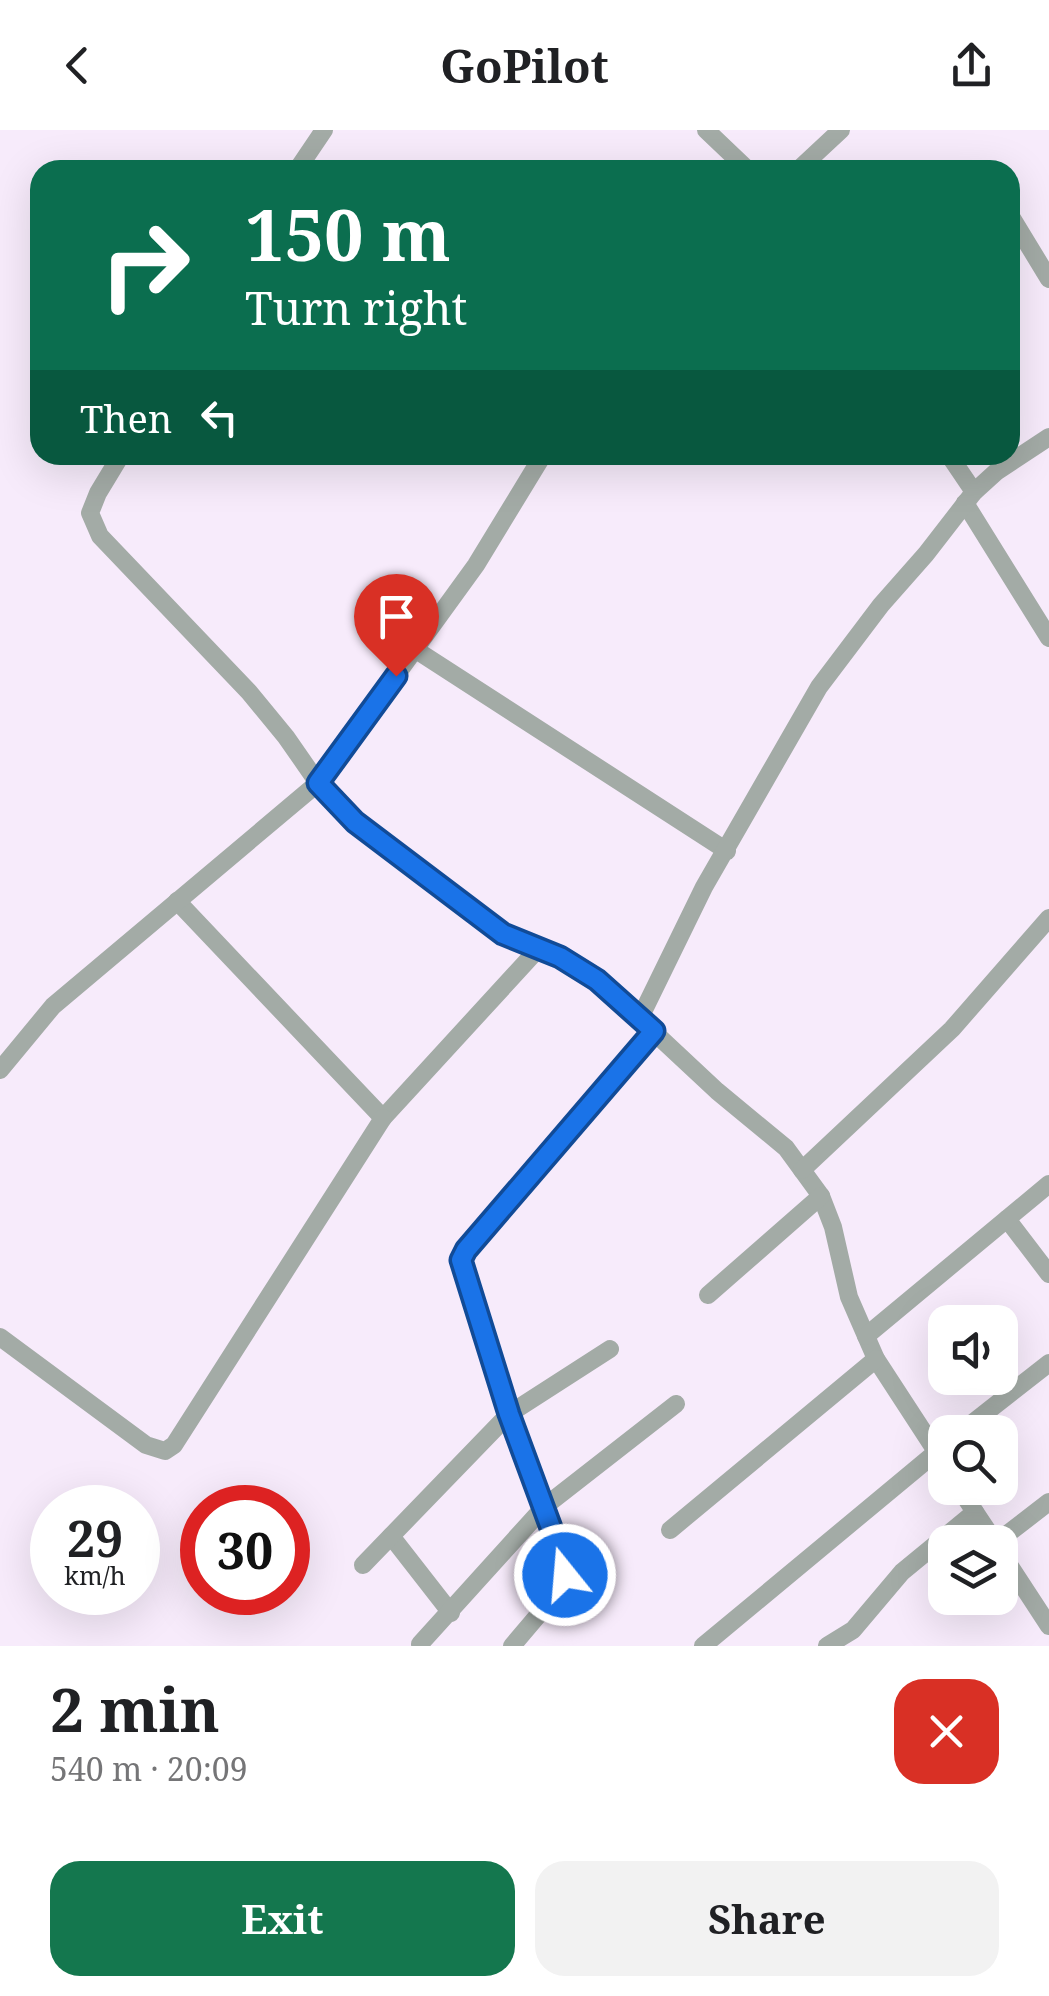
<!DOCTYPE html>
<meta charset="utf-8">
<style>
body{margin:0;font-family:"Noto Serif",serif;background:#f2f2f2;color:#202124;height:100vh;display:flex;flex-direction:column;font-size:38px;white-space:nowrap}
*{box-sizing:border-box;margin:0}
p{font-size:32px;color:#757577}
.icon{flex:none;width:55px;height:55px;fill:none;stroke:currentColor;stroke-width:2;stroke-linecap:round;stroke-linejoin:round}
.map{position:relative;height:1516px;overflow:hidden}
.side{display:flex;flex-direction:column;background:#fff;flex:1}
.side>*{flex:none}
.guide{position:absolute;left:30px;top:30px;width:990px;height:305px;border-radius:30px;box-shadow:0 10px 40px #0002;background:#0b6e4f;color:#fff;overflow:hidden}
.controls{position:absolute;left:928px;top:1175px;display:grid;gap:20px}
.controls a{display:grid;place-items:center;width:90px;height:90px;border-radius:20px;background:#fff;box-shadow:0 10px 40px #0002;font-size:50px}
.speed{position:absolute;left:30px;top:1355px;display:flex;gap:20px;font-size:50px;font-weight:700;text-align:center}
.speed>*{display:grid;place-content:center;width:130px;height:130px;border-radius:50%;background:#fff;box-shadow:0 10px 40px #0002;line-height:1}
.speed small{font-size:25px;font-weight:400}
.speed .limit{border:15px solid #d22;background:#fff;color:#111}
.pin{position:absolute;display:grid;place-items:center;width:85px;height:85px;color:#fff;margin:-102px -42px;border-radius:50% 50% 50% 0;rotate:-45deg;box-shadow:0 0 10px #0007}
.pin .icon{rotate:45deg}
.me{position:absolute;width:110px;margin:-55px;rotate:343deg;stroke-linejoin:round;filter:drop-shadow(0 0 8px #0008)}
.turn{display:flex;align-items:center;gap:35px;height:210px;padding:0 50px;font-size:45px}
.turn .icon{width:130px;height:130px;stroke-width:2.5}
.turn b{display:block;font-size:70px;line-height:85px}
.then{display:flex;align-items:center;height:95px;padding:0 50px;background:#0003;gap:20px;font-size:38px}
.round{display:grid;place-items:center;flex:none;width:105px;height:105px;border-radius:30px;background:#f2f2f2}
.overview{display:flex;align-items:center;justify-content:space-between;height:170px;padding:0 50px}
h1{font-size:60px;font-weight:700;line-height:75px}
.cta{display:flex;gap:20px;margin-top:auto;padding:20px 50px}
.cta a{flex:1;height:115px;border-radius:30px;background:#14774e;color:#fff;font-size:40px;font-weight:700;line-height:115px;text-align:center}
.cta a+a{background:#f2f2f2;color:#202124}
header{display:flex;justify-content:space-between;align-items:center;height:130px;padding:0 50px;background:#fff;font-size:45px;font-weight:700}
.map>svg:first-child{display:block}
.lines{fill:none;stroke-linecap:round;stroke-linejoin:round}
.minor{stroke:#a3aba6;stroke-width:18}
.route-casing{stroke:#114b97;stroke-width:25}
.route{stroke:#1a73e8;stroke-width:18}
</style>
<header><svg class="icon" aria-label="back" viewBox="0 0 24 24"><path d="M15 5l-7 7 7 7"/></svg>GoPilot<svg class="icon" aria-label="share" viewBox="0 0 24 24"><path d="M12 15V3M7 8l5-5 5 5M5 13v7h14v-7"/></svg></header>
<div class="map">
<svg width="1049" height="1516" viewBox="0 0 1049 1516">
<rect width="100%" height="100%" fill="#f7ebfb"/>
<g class="lines">
<g class="minor">
<path d="M706 0 748 40"/>
<path d="M297 40 324 0"/>
<path d="M798 40 841 0"/>
<path d="M1010 85 1049 149"/>
<path d="M121 325 98 363 90 383 100 406 249 562 286 607 318 653 355 692 503 804 560 827 597 849 717 961 786 1018 821 1066 833 1097 849 1167 876 1229 945 1335"/>
<path d="M949 325 974 362"/>
<path d="M965 373 1049 508"/>
<path d="M416 520 727 721"/>
<path d="M177 771 383 988 539 818"/>
<path d="M640 888 704 757 819 557 881 475 926 424 974 362 996 342 1049 307"/>
<path d="M0 940 53 876 318 653 476 435 543 325"/>
<path d="M802 1040 952 899 1049 788"/>
<path d="M1007 1089 1049 1144"/>
<path d="M708 1165 821 1066"/>
<path d="M866 1206 1049 1054"/>
<path d="M0 1207 146 1315 165 1321 174 1315 383 988"/>
<path d="M961 1302 1049 1233"/>
<path d="M959 1358 995 1412"/>
<path d="M670 1400 876 1229"/>
<path d="M391 1406 451 1483"/>
<path d="M997 1412 1049 1372"/>
<path d="M1000 1421 1049 1496"/>
<path d="M363 1435 509 1284 610 1219"/>
<path d="M420 1514 544 1377 676 1274"/>
<path d="M512 1516 562 1457 564 1433 509 1284 461 1130 467 1120 654 901"/>
<path d="M703 1516 945 1315"/>
<path d="M827 1516 853 1500 902 1442 975 1382"/>
</g>
</g>
<g class="lines">
<defs>
<path id="route" d="M396 546 318 653 355 692 503 804 560 827 597 850 654 901 466 1120 461 1130 509 1284 564 1433 565 1445"/>
</defs>
<use href="#route" class="route-casing"/>
<use href="#route" class="route"/>
</g>
</svg>
<div class="controls">
<a><svg class="icon" aria-label="sound" viewBox="0 0 24 24"><path d="M4 9h4l5-4v14l-5-4H4zM17 9q2 3 0 6"/></svg></a>
<a><svg class="icon" aria-label="search" viewBox="0 0 24 24"><circle cx="10" cy="10" r="6"/><path d="M15 15l6 6"/></svg></a>
<a><svg class="icon" aria-label="layers" viewBox="0 0 24 24"><path d="M12 4l9 5-9 5-9-5zM3 14l9 5 9-5"/></svg></a>
</div>
<div class="speed"><div>29<small>km/h</small></div><div class="limit">30</div></div>
<div class="pin" style="left:396px;top:546px;background:#d93025"><svg class="icon" aria-label="arrive" viewBox="0 0 24 24"><path d="M6 21V4h12l-3 4 3 4H6"/></svg></div>
<svg class="me" style="left:565px;top:1445px" viewBox="-20 -20 40 40"><circle r="17" fill="#1a73e8" stroke="#fff" stroke-width="3"/><path d="M0-11L8 9 0 5-8 9z" fill="#fff"/></svg>
<div class="guide">
<div class="turn"><svg class="icon" aria-label="right" viewBox="0 0 24 24"><path d="M7 20v-9h11M14 6l5 5-5 5"/></svg><div><b>150 m</b>Turn right</div></div>
<div class="then">Then<svg class="icon" aria-label="left" viewBox="0 0 24 24"><path d="M17 20v-9H6M10 6l-5 5 5 5"/></svg></div>
</div>
</div>
<section class="side">
<div class="overview"><div><h1>2 min</h1><p>540 m · 20:09</p></div><a class="round" style="background:#d93025;color:#fff"><svg class="icon" aria-label="close" viewBox="0 0 24 24"><path d="M6 6l12 12M18 6L6 18"/></svg></a></div>
<div class="cta"><a>Exit</a><a>Share</a></div>
</section>
